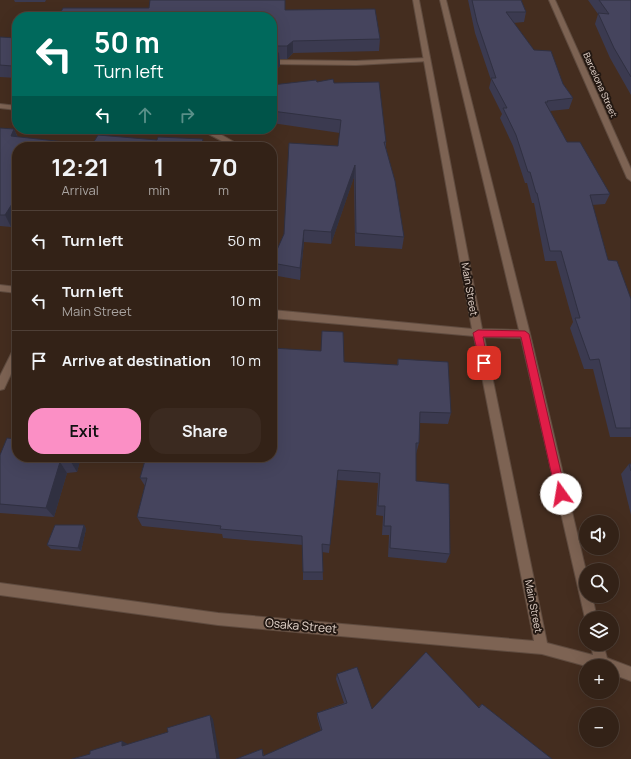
<!DOCTYPE html>
<meta charset="utf-8">
<style>
body{margin:0;font-family:Manrope,sans-serif;background:#3b2a20;color:#f1f3f6;height:100vh;display:flex;flex-direction:column;font-size:15px;white-space:nowrap}
*{box-sizing:border-box;margin:0}
p{font-size:13px;color:#a9a4a1}
.icon{flex:none;width:22px;height:22px;fill:none;stroke:currentColor;stroke-width:2;stroke-linecap:round;stroke-linejoin:round}
.map{position:relative;flex:1;overflow:hidden}
.panel{position:absolute;left:12px;top:142px;width:265px;height:320px;display:flex;flex-direction:column;background:#332217;border-radius:16px;box-shadow:0 4px 16px #0002,0 0 0 1px #4e3f36}
.panel>*{flex:none}
.guide{position:absolute;left:12px;top:12px;width:265px;height:122px;border-radius:16px;box-shadow:0 4px 16px #0002,0 0 0 1px #4e3f36;background:#00695c;color:#fff;overflow:hidden}
.controls{position:absolute;left:579px;top:515px;display:grid;gap:8px}
.controls a{display:grid;place-items:center;width:40px;height:40px;border-radius:50%;background:#332217;box-shadow:0 4px 16px #0002,0 0 0 1px #4e3f36;font-size:20px}
.pin{position:absolute;display:grid;place-items:center;width:34px;height:34px;color:#fff;margin:-17px;border-radius:8px;box-shadow:0 2px 6px #0006}
.me{position:absolute;width:44px;margin:-22px;rotate:347deg;stroke-linejoin:round;filter:drop-shadow(0 0 3px #0008)}
.turn{display:flex;align-items:center;gap:14px;height:84px;padding:0 16px;font-size:18px}
.turn .icon{width:52px;height:52px;stroke-width:2.5}
.turn b{display:block;font-size:28px;line-height:34px}
.lanes{display:flex;align-items:center;height:38px;padding:0 16px;background:#0003;justify-content:center;gap:20px;direction:ltr}
.lanes .off{opacity:.35}
.eta{display:flex;justify-content:space-evenly;align-items:center;height:68px;text-align:center}
.eta b{font-size:24px;font-weight:700;line-height:28px}
.action{display:flex;gap:8px;margin-top:auto;padding:8px 16px}
.action a{flex:1;height:46px;border-radius:16px;background:#fb8fc5;color:#111;font-size:16px;font-weight:700;line-height:46px;text-align:center}
.action a+a{background:#3b2a20;color:#f1f3f6}
ul{padding:0;list-style:none}
li{display:flex;align-items:center;gap:12px;height:60px;padding:0 16px;border-top:1px solid #4e3f36}
li div{flex:1}
li b{display:block;font-size:15px}
li em{font-style:normal}
.map>svg:first-child{display:block}
.lines{fill:none;stroke-linecap:round;stroke-linejoin:round}
.service-casing{stroke:#5f4b3f;stroke-width:2}
.minor-casing{stroke:#5f4b3f;stroke-width:2}
.service{fill:#7d6353;fill-rule:evenodd}
.minor{fill:#7d6353;fill-rule:evenodd}
.wall{fill:#3b3a50}
.shaded-wall{fill:#303041}
.building{fill:#45445d;stroke:#303041}
.route{fill:#e11d48;stroke:#92132f}
.labels{text-anchor:middle;stroke-width:4;stroke-linejoin:round;paint-order:stroke}
.far-street-label{font-size:9px;fill:#e7d7ce;stroke:#231812}
.street-label{font-size:10px;fill:#e7d7ce;stroke:#231812}
.near-street-label{font-size:12px;fill:#e7d7ce;stroke:#231812}
</style>
<div class="map">
<svg width="631" height="759" viewBox="0 0 631 759">
<rect width="100%" height="100%" fill="#442d1f"/>
<g class="lines">
<defs>
<path id="service" d="M427 58 429 59V61L356 65 272 64V60L356 61Z"/>
<g id="minor">
<path d="M413 0H419L482 329 519 330 440 0H446L530 334 586 571V596H592L597 618H586V621L585 618 521 338 484 337 547 643 593 655 591 644H603L607 658 631 667V681L612 674V666H586L542 654 218 625 0 595V583L218 613 534 641 474 336 272 318V310L472 329Z"/>
<path d="M549 0H555L631 169V181L627 178Z"/>
<path d="M0 104 17 106V110L0 108Z"/>
<path d="M194 129H211L243 147H233L205 132 195 131Z"/>
<path d="M0 285 17 287V293L0 291Z"/>
<path d="M17 347V361L4 389 0 390V376L14 348Z"/>
</g>
</defs>
<use href="#service" class="service-casing"/>
<use href="#minor" class="minor-casing"/>
<use href="#service" class="service"/>
<use href="#minor" class="minor"/>
</g>
<g class="wall">
<path d="M14 0H46L45 2H15Z"/>
<path d="M468 0H521L526 12 524 22 513 23 534 50 563 84 573 98 569 109 550 111 567 142 610 194 605 204 592 205 608 260 631 299V437H610L593 369H584L570 328 573 322 556 261H545L534 203H532L527 183H525L513 146 500 118 502 114 489 88 491 80 475 33Z"/>
<path d="M588 0H631V95L610 58 595 24 598 14Z"/>
<path d="M285 10 380 39 379 51 293 53 287 59H280V66L272 73V17Z"/>
<path d="M0 37 17 38V78L0 77Z"/>
<path d="M317 82 334 83 386 142V148L404 237 402 249 355 246 354 177 331 244 304 242 300 280 272 275V261L338 146 340 133 272 123V85Z"/>
<path d="M0 128 14 129 18 137 92 145 204 147H17L11 227 0 226Z"/>
<path d="M398 359 451 413 448 424 420 423 419 443 416 454V481L450 554 446 563 388 557 389 535H382L383 516 376 515 378 483 337 480 329 553 322 552 323 580H303V545L223 538 222 534 142 526 137 517 145 486 140 478 344 362 397 365Z"/>
<path d="M0 455 17 457H81L77 472 67 473 54 517 0 513Z"/>
<path d="M629 464H631V515L621 474Z"/>
<path d="M84 525 86 529 81 551 51 549 47 545Z"/>
<path d="M337 674 372 709 478 707 482 704 552 759H236L262 749 263 752 264 756 321 731 317 717V713L344 703 336 679Z"/>
</g>
<g class="shaded-wall">
<path d="M293 41V53L287 59V46Z"/>
<path d="M279 53 280 66 272 73V60Z"/>
<path d="M13 64 17 74V78L12 66Z"/>
<path d="M14 129 19 141 11 136Z"/>
<path d="M203 139 204 147H201Z"/>
<path d="M355 165 354 177 331 244V232Z"/>
<path d="M17 196V217L11 227 5 215Z"/>
<path d="M304 230V242L300 280V268Z"/>
<path d="M72 457H81L77 472 71 462Z"/>
<path d="M60 462 67 473 54 517 46 508Z"/>
<path d="M84 525 86 529 81 551 78 548Z"/>
<path d="M210 715 213 719 220 759H217Z"/>
<path d="M122 741 128 744 122 746Z"/>
</g>
<g class="building">
<path d="M150 0H285V10L375 9 380 39 293 41 287 46H272V17H58L63 8H149Z"/>
<path d="M472 0H521L526 12H506L534 50 551 51 563 84 573 98 547 101 548 102H545L567 142H580L610 194 590 195 608 260 617 261 631 299V428H616L599 359 590 360 575 318H580L561 251H550L537 193H536L530 172H528L516 135 503 108H507L491 78H496L477 22Z"/>
<path d="M599 0H631V77L614 48 598 13 609 14Z"/>
<path d="M0 37 17 38V65L13 64 12 66 0 65Z"/>
<path d="M272 53H279L272 60Z"/>
<path d="M333 79 334 83 379 82 386 142H384L395 181 404 237 356 233 355 165 331 232 304 230 300 268 272 263V261L284 234 289 143 338 146 341 120 272 111V85L316 80 317 82Z"/>
<path d="M0 128 14 129 11 136 92 145 98 135 157 140 158 137 203 139 201 147H17V196L5 215H0Z"/>
<path d="M322 331 343 332 344 362 398 365V359L448 362 451 413 420 412 419 443H416V481L449 484 450 554 390 548 391 526H384L385 506H378L380 473 338 470 330 545 322 544 323 572H303L302 536 220 529 221 526 137 517 147 478H140L146 457H272V348L321 351Z"/>
<path d="M17 433V457H72L71 462H60L46 508 0 504V455L7 438 15 439Z"/>
<path d="M629 464H631V471Z"/>
<path d="M55 525H84L78 548 47 545Z"/>
<path d="M426 652 479 708 482 704 552 759H236L262 749 263 756 322 730 317 713 347 703 337 674 357 667 372 709Z"/>
<path d="M210 715 217 759H72L90 754V751L122 741V746L168 732 167 728Z"/>
</g>
<path class="route" d="M478 330 525 331 529 334 566 494 565 497 561 498 558 497 556 494 521 337H483L488 363 484 367 480 363 473 333Z"/>
<g class="labels">
<g class="far-street-label">
<text transform="translate(600 85) rotate(66)" y="3">Barcelona Street</text>
</g>
<g class="street-label">
<text transform="translate(470 289) rotate(80)" y="4">Main Street</text>
<text transform="translate(534 606) rotate(79)" y="4">Main Street</text>
</g>
<g class="near-street-label">
<text transform="translate(301 626) rotate(5)" y="4">Osaka Street</text>
</g>
</g>
</svg>
<div class="controls">
<a><svg class="icon" aria-label="sound" viewBox="0 0 24 24"><path d="M4 9h4l5-4v14l-5-4H4zM17 9q2 3 0 6"/></svg></a>
<a><svg class="icon" aria-label="search" viewBox="0 0 24 24"><circle cx="10" cy="10" r="6"/><path d="M15 15l6 6"/></svg></a>
<a><svg class="icon" aria-label="layers" viewBox="0 0 24 24"><path d="M12 4l9 5-9 5-9-5zM3 14l9 5 9-5"/></svg></a>
<a>+</a>
<a>−</a>
</div>
<div class="pin" style="left:484px;top:363px;background:#d93025"><svg class="icon" aria-label="arrive" viewBox="0 0 24 24"><path d="M6 21V4h12l-3 4 3 4H6"/></svg></div>
<svg class="me" style="left:561px;top:494px" viewBox="-20 -20 40 40"><circle r="19" fill="#fff"/><path d="M0-13L10 11 0 6-10 11z" fill="#e11d48"/></svg>
<div class="guide">
<div class="turn"><svg class="icon" aria-label="left" viewBox="0 0 24 24"><path d="M17 20v-9H6M10 6l-5 5 5 5"/></svg><div><b>50 m</b>Turn left</div></div>
<div class="lanes"><svg class="icon" aria-label="left" viewBox="0 0 24 24"><path d="M17 20v-9H6M10 6l-5 5 5 5"/></svg><svg class="icon off" aria-label="ahead" viewBox="0 0 24 24"><path d="M12 20V5M6 11l6-6 6 6"/></svg><svg class="icon off" aria-label="right" viewBox="0 0 24 24"><path d="M7 20v-9h11M14 6l5 5-5 5"/></svg></div>
</div>
<section class="panel">
<div class="eta">
<div><b>12:21</b><p>Arrival</p></div>
<div><b>1</b><p>min</p></div>
<div><b>70</b><p>m</p></div>
</div>
<ul>
<li><svg class="icon" aria-label="left" viewBox="0 0 24 24"><path d="M17 20v-9H6M10 6l-5 5 5 5"/></svg><div><b>Turn left</b></div><em>50 m</em></li>
<li><svg class="icon" aria-label="left" viewBox="0 0 24 24"><path d="M17 20v-9H6M10 6l-5 5 5 5"/></svg><div><b>Turn left</b><p>Main Street</p></div><em>10 m</em></li>
<li><svg class="icon" aria-label="arrive" viewBox="0 0 24 24"><path d="M6 21V4h12l-3 4 3 4H6"/></svg><div><b>Arrive at destination</b></div><em>10 m</em></li>
</ul>
<div class="action"><a>Exit</a><a>Share</a></div>
</section>
</div>
